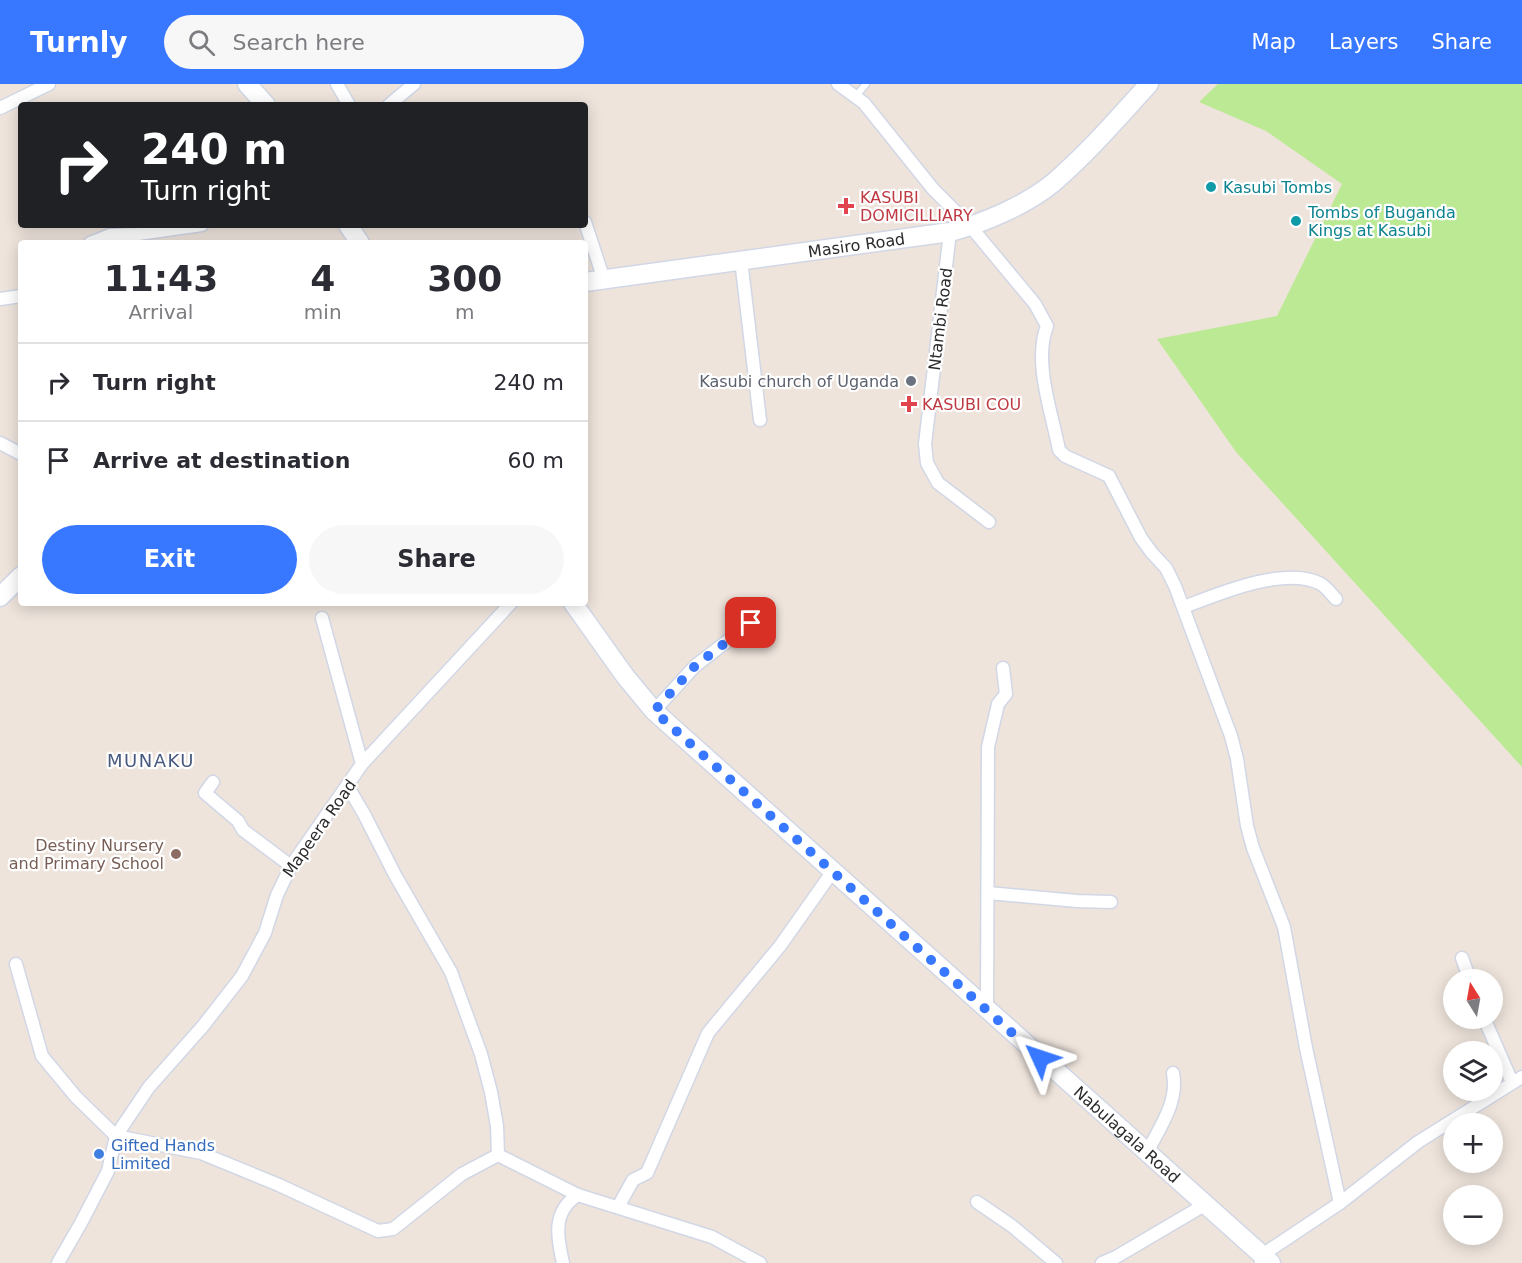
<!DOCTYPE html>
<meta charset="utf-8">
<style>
body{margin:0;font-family:"DejaVu Sans",sans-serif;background:#f7f7f7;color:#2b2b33;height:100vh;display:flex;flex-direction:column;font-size:22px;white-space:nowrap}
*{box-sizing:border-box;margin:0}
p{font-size:20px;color:#7c7c81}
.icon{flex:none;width:33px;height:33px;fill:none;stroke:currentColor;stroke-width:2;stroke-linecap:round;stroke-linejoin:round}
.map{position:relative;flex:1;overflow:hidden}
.side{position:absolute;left:18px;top:156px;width:570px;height:366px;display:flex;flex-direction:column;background:#fff;border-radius:6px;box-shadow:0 3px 15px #0003}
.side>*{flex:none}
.guide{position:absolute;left:18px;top:18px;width:570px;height:126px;border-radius:6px;box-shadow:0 3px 15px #0003;background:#202124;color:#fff;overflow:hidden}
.needle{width:39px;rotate:349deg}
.fabs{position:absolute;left:1443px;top:885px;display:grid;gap:12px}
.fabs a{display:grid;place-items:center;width:60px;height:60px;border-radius:50%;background:#fff;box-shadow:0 3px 15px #0003;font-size:30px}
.pin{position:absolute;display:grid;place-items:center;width:51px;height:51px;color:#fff;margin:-26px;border-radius:12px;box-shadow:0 3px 9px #0006}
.me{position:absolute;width:66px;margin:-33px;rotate:312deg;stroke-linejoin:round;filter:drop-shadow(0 0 4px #0008)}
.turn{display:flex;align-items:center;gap:21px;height:126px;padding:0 24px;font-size:27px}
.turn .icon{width:78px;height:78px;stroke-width:2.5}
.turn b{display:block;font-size:42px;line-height:51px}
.eta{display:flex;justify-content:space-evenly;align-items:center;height:102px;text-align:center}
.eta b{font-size:36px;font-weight:600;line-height:42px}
.action{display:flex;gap:12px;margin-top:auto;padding:12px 24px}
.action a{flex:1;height:69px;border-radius:36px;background:#3877ff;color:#fff;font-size:24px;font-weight:600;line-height:69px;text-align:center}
.action a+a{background:#f7f7f7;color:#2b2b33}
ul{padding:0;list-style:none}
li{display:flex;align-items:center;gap:18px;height:78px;padding:0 24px;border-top:2px solid #e1e1e2}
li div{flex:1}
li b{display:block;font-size:22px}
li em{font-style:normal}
header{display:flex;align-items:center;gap:36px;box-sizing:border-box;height:84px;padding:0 30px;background:#3877ff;color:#fff}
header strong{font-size:28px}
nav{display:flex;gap:33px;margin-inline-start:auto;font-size:21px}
.search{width:420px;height:54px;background:#f7f7f7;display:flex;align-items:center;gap:15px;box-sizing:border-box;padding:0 21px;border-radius:33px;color:#7c7c81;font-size:22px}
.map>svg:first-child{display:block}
.green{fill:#bce994}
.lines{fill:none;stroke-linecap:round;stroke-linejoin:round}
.lane-casing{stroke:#d1d7e5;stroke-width:9}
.street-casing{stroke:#d1d7e5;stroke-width:15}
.secondary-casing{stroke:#d1d7e5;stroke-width:21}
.lane{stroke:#fff;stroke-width:6}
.street{stroke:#fff;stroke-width:12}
.secondary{stroke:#fff;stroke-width:18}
.route{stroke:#3877ff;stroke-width:10;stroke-dasharray:0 18}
.culture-dot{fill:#0f9aa8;stroke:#fff;stroke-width:2}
.health-dot{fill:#e0444e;stroke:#fff;stroke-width:2}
.worship-dot{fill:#6b7280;stroke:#fff;stroke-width:2}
.education-dot{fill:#8d6e63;stroke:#fff;stroke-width:2}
.shop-dot{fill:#3f7fe0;stroke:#fff;stroke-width:2}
.labels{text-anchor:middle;stroke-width:4.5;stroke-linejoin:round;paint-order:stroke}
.culture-label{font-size:16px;fill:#0d838f;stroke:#fff;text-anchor:start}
.health-label{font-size:16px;fill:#be3a42;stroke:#fff;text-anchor:start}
.street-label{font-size:16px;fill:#2b2b2b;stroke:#fff}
.worship-label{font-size:16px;fill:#5b616d;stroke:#fff;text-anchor:end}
.education-label{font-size:16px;fill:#785e54;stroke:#fff;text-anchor:end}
.shop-label{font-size:16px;fill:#366cbe;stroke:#fff;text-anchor:start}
.neighbourhood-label{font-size:18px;letter-spacing:1.5px;fill:#47597f;stroke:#fff}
</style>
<header>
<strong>Turnly</strong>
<div class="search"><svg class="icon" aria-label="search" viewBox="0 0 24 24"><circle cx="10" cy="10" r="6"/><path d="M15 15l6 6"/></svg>Search here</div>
<nav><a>Map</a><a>Layers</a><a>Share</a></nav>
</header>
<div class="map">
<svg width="1522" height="1179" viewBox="0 0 1522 1179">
<rect width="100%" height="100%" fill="#eee4dc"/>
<path class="green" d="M1218 0H1522V683L1236 368 1157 255 1277 232 1342 100 1266 47 1199 18Z"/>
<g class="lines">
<defs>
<path id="lane" d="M856 12 866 0"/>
<g id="street">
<path d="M337 0 349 21"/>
<path d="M838 0 864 19 933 105 971 143 1035 220 1047 242C1033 278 1052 329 1059 366L1065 372 1109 392 1141 454 1152 469 1166 484 1175 502 1231 652 1237 675 1247 742 1253 764 1284 843 1306 964 1340 1119"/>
<path d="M389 21 414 0"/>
<path d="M0 24 49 0"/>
<path d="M585 138 604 196"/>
<path d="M950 148 925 360 927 379 938 399 989 438"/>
<path d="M90 159 110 151 138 150 202 141"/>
<path d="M741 176 760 336"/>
<path d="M0 215 21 212"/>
<path d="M0 359 21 370"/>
<path d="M1184 523C1218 510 1284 482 1319 499 1326 502 1331 510 1336 515"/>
<path d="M322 534 362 680"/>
<path d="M654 627 695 582 765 528"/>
<path d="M213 698 205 709 238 737 243 746 291 782"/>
<path d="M348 703 364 730 395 791 451 888 481 970 491 1008 497 1042 498 1071 578 1111 712 1153 760 1179"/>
<path d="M988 809 1077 817 1111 818"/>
<path d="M1462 874 1470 896"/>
<path d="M16 880 42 972 76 1013 116 1052 201 1069 279 1101 378 1147 393 1145 462 1090 498 1071"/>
<path d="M987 927 988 663 998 620 1006 610 1003 584"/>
<path d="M1484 934 1512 998"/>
<path d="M1147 1069C1159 1044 1179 1018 1173 989"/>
<path d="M977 1118 1012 1142 1056 1179"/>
<path d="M618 1123 633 1096 647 1089 708 949 780 862 833 787"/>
<path d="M1261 1178 1262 1171 1340 1119 1418 1058 1522 993"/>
<path d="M58 1179 81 1139 108 1087 116 1052 149 1003 203 942 242 892 265 849 277 811 291 782 362 680 511 519"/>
<path d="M563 1179C557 1153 552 1127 578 1111"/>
<path d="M1102 1179 1116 1173 1206 1120"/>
</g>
<g id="secondary">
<path d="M247 0 266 21"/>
<path d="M348 141 360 159"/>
<path id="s1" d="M585 198 950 148C984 139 1026 121 1053 99 1088 69 1118 34 1149 0"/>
<path d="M0 513 21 492"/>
<path id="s2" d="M573 519 625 592 654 627 1271 1179"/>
</g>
</defs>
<use href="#lane" class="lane-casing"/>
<use href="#street" class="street-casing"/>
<use href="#secondary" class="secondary-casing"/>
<use href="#lane" class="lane"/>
<use href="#street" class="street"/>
<use href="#secondary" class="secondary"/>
</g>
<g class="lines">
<path class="route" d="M751 539 695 582 654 627 1040 974"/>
</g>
<g class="culture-dot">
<circle cx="1211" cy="103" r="6"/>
<circle cx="1296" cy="137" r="6"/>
</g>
<g class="health-dot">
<path d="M843 113h6v6h6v6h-6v6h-6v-6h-6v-6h6z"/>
<path d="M906 311h6v6h6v6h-6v6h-6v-6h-6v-6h6z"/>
</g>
<circle class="worship-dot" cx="911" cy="297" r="6"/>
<circle class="education-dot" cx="176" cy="770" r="6"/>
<circle class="shop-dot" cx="99" cy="1070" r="6"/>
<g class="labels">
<g class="culture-label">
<text x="1223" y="109">Kasubi Tombs</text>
<text x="1308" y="134">Tombs of Buganda<tspan x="1308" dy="18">Kings at Kasubi</tspan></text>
</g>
<g class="health-label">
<text x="860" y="119">KASUBI<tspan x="860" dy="18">DOMICILLIARY</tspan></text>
<text x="922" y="326">KASUBI COU</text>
</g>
<g class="street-label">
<text dy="6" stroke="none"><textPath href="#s1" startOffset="274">Masiro Road</textPath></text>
<text transform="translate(940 235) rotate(-83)" y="6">Ntambi Road</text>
<text transform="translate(319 744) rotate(-55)" y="6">Mapeera Road</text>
<text dy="6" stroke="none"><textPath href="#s2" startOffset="770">Nabulagala Road</textPath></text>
</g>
<g class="worship-label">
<text x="899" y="303">Kasubi church of Uganda</text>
</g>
<g class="education-label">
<text x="164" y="767">Destiny Nursery<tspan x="164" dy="18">and Primary School</tspan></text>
</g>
<g class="shop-label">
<text x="111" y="1067">Gifted Hands<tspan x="111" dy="18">Limited</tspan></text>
</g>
<g class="neighbourhood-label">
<text x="151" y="683">MUNAKU</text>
</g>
</g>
</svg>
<div class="fabs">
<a><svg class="needle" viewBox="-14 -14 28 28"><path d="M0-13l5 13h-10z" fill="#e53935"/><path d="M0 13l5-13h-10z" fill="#7c7c81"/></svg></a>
<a><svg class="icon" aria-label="layers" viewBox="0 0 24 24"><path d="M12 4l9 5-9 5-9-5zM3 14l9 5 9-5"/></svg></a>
<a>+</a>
<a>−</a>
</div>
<div class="pin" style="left:751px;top:539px;background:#d93025"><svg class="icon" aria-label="arrive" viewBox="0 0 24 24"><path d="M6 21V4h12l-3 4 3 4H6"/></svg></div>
<svg class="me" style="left:1040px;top:974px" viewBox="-20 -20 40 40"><path d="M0-17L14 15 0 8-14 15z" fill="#3877ff" stroke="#fff" stroke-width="4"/></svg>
<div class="guide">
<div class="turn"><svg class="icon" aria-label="right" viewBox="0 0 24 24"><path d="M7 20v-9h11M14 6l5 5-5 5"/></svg><div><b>240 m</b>Turn right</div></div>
</div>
<section class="side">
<div class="eta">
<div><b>11:43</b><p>Arrival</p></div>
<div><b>4</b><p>min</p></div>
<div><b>300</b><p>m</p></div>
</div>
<ul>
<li><svg class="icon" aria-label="right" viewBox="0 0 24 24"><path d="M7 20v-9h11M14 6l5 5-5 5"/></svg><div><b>Turn right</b></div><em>240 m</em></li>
<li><svg class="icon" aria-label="arrive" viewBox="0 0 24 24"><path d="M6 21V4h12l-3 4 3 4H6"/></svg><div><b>Arrive at destination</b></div><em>60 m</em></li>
</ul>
<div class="action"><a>Exit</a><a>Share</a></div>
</section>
</div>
